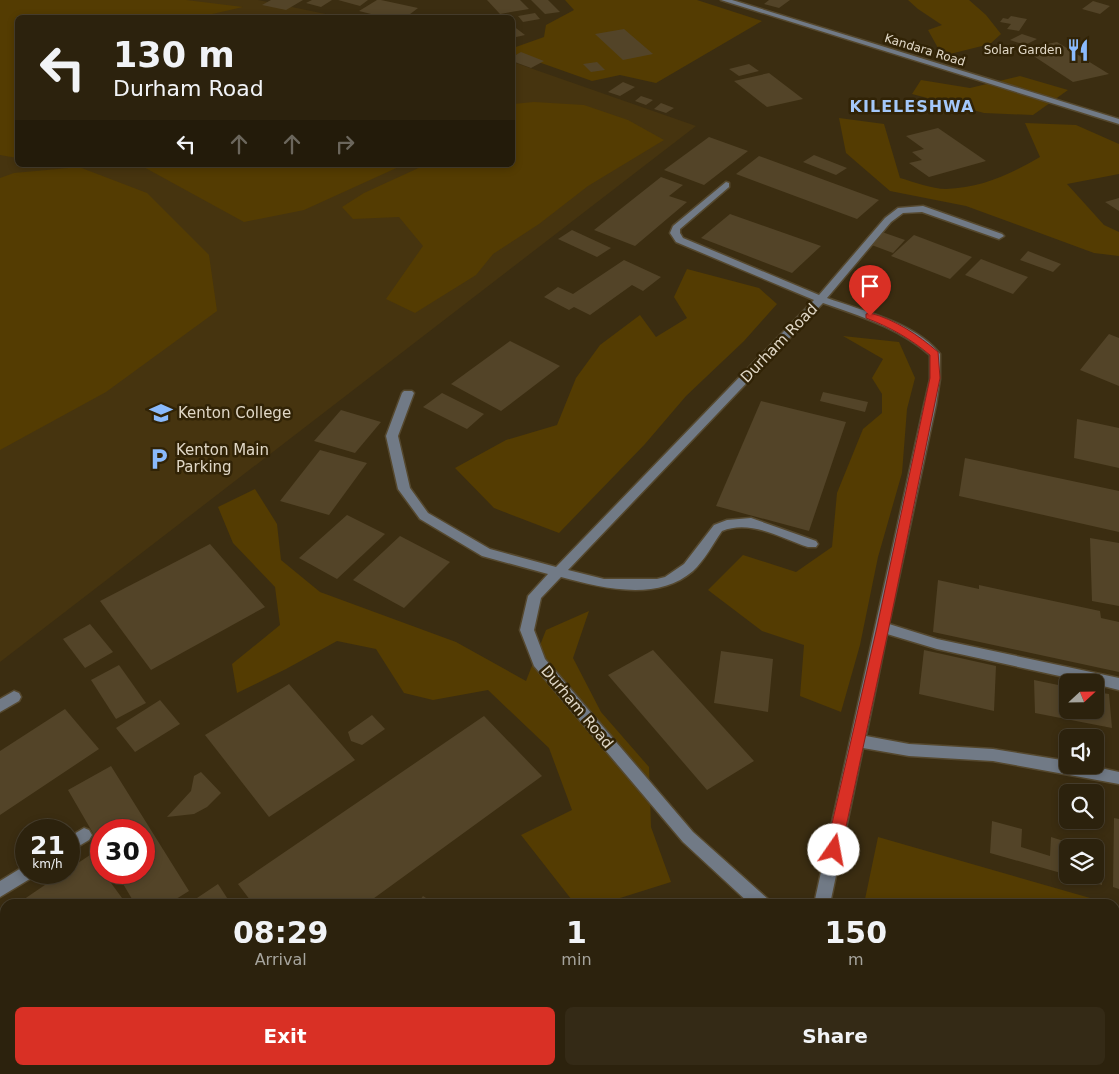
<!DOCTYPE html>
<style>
body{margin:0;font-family:"DejaVu Sans",sans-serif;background:#342a16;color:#f1f3f6;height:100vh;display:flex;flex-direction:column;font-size:19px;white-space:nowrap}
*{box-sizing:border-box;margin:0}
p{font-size:16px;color:#a6a49d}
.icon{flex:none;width:28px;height:28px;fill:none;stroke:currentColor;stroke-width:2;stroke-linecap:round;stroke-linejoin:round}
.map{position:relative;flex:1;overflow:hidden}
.side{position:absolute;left:0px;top:899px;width:1120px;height:176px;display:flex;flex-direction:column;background:#2c220d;border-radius:15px 15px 0 0;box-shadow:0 2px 8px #0003,0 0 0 1px #483f2e}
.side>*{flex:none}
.banner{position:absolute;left:15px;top:15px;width:500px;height:152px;border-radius:8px;box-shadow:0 2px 8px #0003,0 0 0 1px #483f2e;background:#2c220d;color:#f1f3f6;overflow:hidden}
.needle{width:32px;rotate:68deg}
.controls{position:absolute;left:1059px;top:674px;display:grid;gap:10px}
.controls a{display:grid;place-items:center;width:45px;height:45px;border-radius:8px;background:#2c220d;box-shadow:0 2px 8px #0003,0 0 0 1px #483f2e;font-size:25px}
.speed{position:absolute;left:15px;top:819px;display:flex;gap:10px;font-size:25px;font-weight:700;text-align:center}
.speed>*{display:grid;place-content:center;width:65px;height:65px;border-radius:50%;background:#2c220d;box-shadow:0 2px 8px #0003,0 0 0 1px #483f2e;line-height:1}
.speed small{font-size:12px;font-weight:400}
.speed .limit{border:8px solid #d22;background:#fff;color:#111}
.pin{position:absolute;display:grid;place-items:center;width:42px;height:42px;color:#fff;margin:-51px -21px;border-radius:50% 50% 50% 0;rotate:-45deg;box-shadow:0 0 5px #0007}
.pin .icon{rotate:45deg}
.me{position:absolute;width:55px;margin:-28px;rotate:12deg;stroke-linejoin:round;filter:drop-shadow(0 0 4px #0008)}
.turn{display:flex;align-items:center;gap:18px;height:105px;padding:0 15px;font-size:22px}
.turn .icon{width:65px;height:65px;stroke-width:2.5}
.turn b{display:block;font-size:35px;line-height:42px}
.lanes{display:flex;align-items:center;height:48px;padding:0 15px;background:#0003;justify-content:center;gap:25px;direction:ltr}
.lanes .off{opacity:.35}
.eta{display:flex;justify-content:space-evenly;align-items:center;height:85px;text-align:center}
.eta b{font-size:30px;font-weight:600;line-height:35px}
.primary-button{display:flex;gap:10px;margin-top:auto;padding:10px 15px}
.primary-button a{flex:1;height:58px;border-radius:8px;background:#d93025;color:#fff;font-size:20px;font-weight:600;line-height:58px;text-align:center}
.primary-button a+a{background:#342a16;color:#f1f3f6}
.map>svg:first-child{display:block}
.built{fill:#46340f}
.green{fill:#543c02}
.building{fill:#534428}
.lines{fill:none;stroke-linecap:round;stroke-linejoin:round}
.minor-casing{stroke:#55482e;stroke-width:3}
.minor{fill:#717a86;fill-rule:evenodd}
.route{fill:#d93025;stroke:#8d1f18}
.labels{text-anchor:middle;stroke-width:5;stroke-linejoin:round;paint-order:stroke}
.far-street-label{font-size:12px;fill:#e0d7c6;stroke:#312306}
.far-poi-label{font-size:12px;fill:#e0d7c6;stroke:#312306;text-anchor:end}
.street-label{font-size:15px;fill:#e0d7c6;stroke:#312306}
.poi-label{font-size:15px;fill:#e0d7c6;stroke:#312306;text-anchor:start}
.far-district-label{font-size:16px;font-weight:bold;letter-spacing:1px;fill:#a4c8fa;stroke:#312306}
</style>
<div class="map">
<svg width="1119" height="1074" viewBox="0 0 1119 1074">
<rect width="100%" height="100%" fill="#3b2d11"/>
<path class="built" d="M0 0H258L340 17 18 18V165H512L513 62 696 126 0 662Z"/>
<g class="green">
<path d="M0 0H186L243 7 195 18H18V125L16 128H17V158L0 155Z"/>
<path d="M565 0H697L762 21 656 83 620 75 592 81 513 53V48L544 37 546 25 574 10Z"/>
<path d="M908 0H969L986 15 1001 34 990 44 950 54 938 48 928 30 942 25 918 9Z"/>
<path d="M1020 76 1068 90 1033 115 984 113 912 94 921 80 970 88Z"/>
<path d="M534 102 584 105 628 120 664 140 588 186 539 224 493 254 476 275 415 313 386 299 423 246 399 217 353 219 342 207 364 193 425 165H512L513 104Z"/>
<path d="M839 118 884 124 900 178C914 182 932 189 946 189 981 188 1011 174 1040 157L1025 123 1076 125 1119 144V174L1067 184 1104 225 1119 232V256L1094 253 966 206 890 191 846 153Z"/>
<path d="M140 165H403L304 210 244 222Z"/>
<path d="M79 167 147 193 209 255 217 311 106 392 0 450V178L14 173Z"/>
<path d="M687 269 759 288 777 304 744 341 686 396 645 444 559 533 494 508 455 468 506 440 557 425 576 378 600 345 640 315 656 337 687 318 674 297Z"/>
<path d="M843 336 899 342 915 378 907 409 902 473 878 557 860 645 841 712 800 696 804 645 762 631 708 590 743 555 796 572 832 547 837 493 863 429 882 413V394L872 378 883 359Z"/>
<path d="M255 489 277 524 281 560 320 592 456 642 526 681 546 630 589 611 573 658 601 712 649 767 651 827 671 882 601 904H575L521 835 572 810 549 748 488 690 433 700 404 693 376 649 337 641 286 669 237 693 232 664 280 625 275 587 233 543 218 507Z"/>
<path d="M878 837 1111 904H864Z"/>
<path d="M1115 905 1119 906V1074H830L831 1070H1115Z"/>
<path d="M703 1070H778L773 1074H704Z"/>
</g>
<g class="building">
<path d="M271 0H303L286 10 262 5Z"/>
<path d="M312 0H332L321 7 306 3Z"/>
<path d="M338 0H368L360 6Z"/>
<path d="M377 0H381L418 8 405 18H387L359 11Z"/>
<path d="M487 0H520L529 9 500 14Z"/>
<path d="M531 0H548L560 12 545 14Z"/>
<path d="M769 0H790L779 8 764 4Z"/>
<path d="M1093 1 1110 6 1100 14 1082 9Z"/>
<path d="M535 13 540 19 523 22 518 16Z"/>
<path d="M1011 16 1027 19 1019 31 1007 29 1011 24 1000 22 1003 18 1008 19Z"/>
<path d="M512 25 525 35 512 38Z"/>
<path d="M624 29 653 54 623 60 595 34Z"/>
<path d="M1022 34 1037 39 1025 45 1010 40Z"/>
<path d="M1057 42 1109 74 1073 82 1023 49Z"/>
<path d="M521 52 544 61 531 68 512 61V57Z"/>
<path d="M597 62 605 70 591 72 583 64Z"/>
<path d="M749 64 759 71 739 76 729 69Z"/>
<path d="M769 73 803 99 767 107 734 81Z"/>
<path d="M623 82 635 87 620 96 608 92Z"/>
<path d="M641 96 653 100 646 105 635 101Z"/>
<path d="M661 103 674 108 666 113 654 109Z"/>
<path d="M938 128 986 161 929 177 909 163 922 160 912 152 924 149 906 136Z"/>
<path d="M709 137 748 151 704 185 664 170Z"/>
<path d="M814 155 847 168 836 175 803 162Z"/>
<path d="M759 156 879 200 857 219 736 174Z"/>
<path d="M661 177 683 185 669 196 687 202 635 246 594 230Z"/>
<path d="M1119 198V211L1105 202Z"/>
<path d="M730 214 821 246 792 273 701 238Z"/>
<path d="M572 230 611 248 597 257 558 239Z"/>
<path d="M882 232 905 240 893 253 869 244Z"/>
<path d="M914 235 972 257 950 279 891 256Z"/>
<path d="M1028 251 1061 264 1053 272 1020 260Z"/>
<path d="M981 259 1028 277 1013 294 965 275Z"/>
<path d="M624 260 661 277 643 291 632 285 590 315 574 307 569 310 544 297 558 287 573 294Z"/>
<path d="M1109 334 1119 338V386L1080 370Z"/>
<path d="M510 341 560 366 501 411 451 384Z"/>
<path d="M823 392 868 402 865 412 820 401Z"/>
<path d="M442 393 484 414 467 429 423 407Z"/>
<path d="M761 401 846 422 809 531 716 506Z"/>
<path d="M341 410 381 422 355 453 314 441Z"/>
<path d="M1077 419 1119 428V468L1074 458Z"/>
<path d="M320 450 367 463 329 515 280 501Z"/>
<path d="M965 458 1119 491V532L959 496Z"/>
<path d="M347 515 385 534 337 579 299 558Z"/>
<path d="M400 536 450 562 404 608 353 580Z"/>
<path d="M1090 538 1119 543V606L1092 601Z"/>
<path d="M210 544 265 607 151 670 100 601Z"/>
<path d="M938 580 979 589V585L1100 611 1101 618 1119 622V672L933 632Z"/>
<path d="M90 624 113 652 85 668 63 639Z"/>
<path d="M653 650 754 761 707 790 608 675Z"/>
<path d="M924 650 996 666 994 711 919 694Z"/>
<path d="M721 651 773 659 768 712 714 703Z"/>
<path d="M119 665 146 703 116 719 91 680Z"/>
<path d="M1034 680 1068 687V710H1095V692L1109 694 1112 728 1035 713Z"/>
<path d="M289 684 355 760 269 817 205 735Z"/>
<path d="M160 700 180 724 135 752 116 728Z"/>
<path d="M65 709 99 749 0 815V751Z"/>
<path d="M372 715 385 729 362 745 351 741 348 732Z"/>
<path d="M484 716 542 776 366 904H253L238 884Z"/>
<path d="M111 766 189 891 168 904H135L116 872H144V830H101V847L68 790Z"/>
<path d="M201 772 221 793 207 807 194 814 167 817 191 791 194 776Z"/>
<path d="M1114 818 1119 819V889L1113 887Z"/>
<path d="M992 821 1022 829 1021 847 1050 856 1051 837 1086 848H1068V875L990 853Z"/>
<path d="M1087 840 1103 844 1102 885 1070 876 1095 875V848H1087Z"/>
<path d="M90 855 101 869V872H103L122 898 113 904H17L64 872H69V869Z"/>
<path d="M218 884 231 904H188Z"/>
<path d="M423 896 435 904H417Z"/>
<path d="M5 912V979L0 982V915Z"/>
<path d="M5 1022V1070H87L81 1074H0V1025Z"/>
<path d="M277 1070H393L390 1074H274Z"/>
<path d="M497 1070H587L585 1074H503Z"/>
<path d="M638 1070H682L681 1074H636Z"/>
</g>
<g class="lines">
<defs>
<g id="minor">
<path d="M721 0H732L1119 119V124Z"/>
<path d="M726 182 729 183V187L680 229V233L683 238 819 295 885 218 898 208 923 206 1002 234 1004 236 999 239 922 212 903 213 891 222 827 298C863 311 916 323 940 354V379L936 405 889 624 937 639 1119 678V690L1095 684V682H1087L937 649 887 634 866 736 909 744 993 749 1068 761V765H1087L1119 772V784L993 761 909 756 863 748 830 904H814L924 405 930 379V355C897 327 862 317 823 303L568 570 604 579H657L665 577 684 564 714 525 727 520 751 518 816 541 818 544 816 547H808C781 538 750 519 722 531 713 544 704 561 693 571 657 602 602 588 561 577L541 598 534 630 545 659 693 832 768 899 770 904H750L683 842 534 666 520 630 528 596 548 574 482 556 420 519 398 489 386 436 402 393 404 391H412L414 393 398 436 410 488 428 513 490 549 556 567 814 300 676 242 670 233 673 226Z"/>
<path d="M14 691 19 693 21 697 19 701 0 712V699Z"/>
<path d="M84 828 89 830 92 835 89 840 69 852V837Z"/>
<path d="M26 865V872H35L33 877 0 897V881Z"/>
<path d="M203 1070H223L221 1074H201Z"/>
<rect x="777" y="1070" width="18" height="4"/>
</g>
</defs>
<use href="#minor" class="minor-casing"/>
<use href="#minor" class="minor"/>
</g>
<path class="route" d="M870 313C896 320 918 335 938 352L940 378 889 627 841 850 839 854 834 856 828 854 826 850 877 627 930 378V355C911 339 890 327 866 318V314Z"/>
<defs>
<symbol id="restaurant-bare" viewBox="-9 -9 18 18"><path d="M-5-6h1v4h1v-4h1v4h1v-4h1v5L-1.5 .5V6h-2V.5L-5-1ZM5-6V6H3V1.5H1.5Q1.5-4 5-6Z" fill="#8abafc" stroke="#312306" stroke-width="2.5" paint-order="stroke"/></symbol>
<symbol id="university-bare" viewBox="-9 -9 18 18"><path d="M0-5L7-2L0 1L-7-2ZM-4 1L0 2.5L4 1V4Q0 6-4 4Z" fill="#8abafc" stroke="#312306" stroke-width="2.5" paint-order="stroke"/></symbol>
<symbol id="parking-bare" viewBox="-9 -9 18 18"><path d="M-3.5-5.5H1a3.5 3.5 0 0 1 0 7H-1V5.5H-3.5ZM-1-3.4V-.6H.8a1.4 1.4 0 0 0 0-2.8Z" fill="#8abafc" stroke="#312306" stroke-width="2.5" paint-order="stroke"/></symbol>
</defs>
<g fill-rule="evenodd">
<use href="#restaurant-bare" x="1062" y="34" width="32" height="32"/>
<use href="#university-bare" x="145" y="397" width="32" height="32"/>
<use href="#parking-bare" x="143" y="443" width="32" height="32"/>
</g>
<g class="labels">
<g class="far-street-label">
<text transform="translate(925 50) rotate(17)" y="4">Kandara Road</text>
</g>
<g class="far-poi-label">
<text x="1062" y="54">Solar Garden</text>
</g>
<g class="street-label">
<text transform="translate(779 343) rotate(-46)" y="5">Durham Road</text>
<text transform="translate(577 707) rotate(50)" y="5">Durham Road</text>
</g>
<g class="poi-label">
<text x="178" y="418">Kenton College</text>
<text x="176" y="455">Kenton Main<tspan x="176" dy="17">Parking</tspan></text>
</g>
<g class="far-district-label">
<text x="912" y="112">KILELESHWA</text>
</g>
</g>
</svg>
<div class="controls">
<a><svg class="needle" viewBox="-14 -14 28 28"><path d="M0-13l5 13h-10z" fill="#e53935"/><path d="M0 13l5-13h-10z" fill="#a6a49d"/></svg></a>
<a><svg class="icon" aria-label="sound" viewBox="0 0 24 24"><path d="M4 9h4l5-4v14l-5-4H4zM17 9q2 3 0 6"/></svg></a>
<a><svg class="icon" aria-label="search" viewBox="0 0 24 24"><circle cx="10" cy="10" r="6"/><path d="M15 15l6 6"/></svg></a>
<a><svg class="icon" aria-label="layers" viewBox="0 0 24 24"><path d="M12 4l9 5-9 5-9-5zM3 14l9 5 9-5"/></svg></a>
</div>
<div class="speed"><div>21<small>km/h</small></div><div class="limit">30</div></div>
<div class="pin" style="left:870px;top:316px;background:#d93025"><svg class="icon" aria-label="arrive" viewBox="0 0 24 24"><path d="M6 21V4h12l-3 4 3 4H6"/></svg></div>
<svg class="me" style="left:834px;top:850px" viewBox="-20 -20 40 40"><circle r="19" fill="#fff"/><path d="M0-13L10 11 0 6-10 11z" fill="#d93025"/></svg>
<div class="banner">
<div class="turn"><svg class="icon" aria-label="left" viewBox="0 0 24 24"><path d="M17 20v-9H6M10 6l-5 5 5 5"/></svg><div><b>130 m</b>Durham Road</div></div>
<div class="lanes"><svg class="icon" aria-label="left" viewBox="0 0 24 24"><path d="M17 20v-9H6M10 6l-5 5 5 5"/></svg><svg class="icon off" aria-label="ahead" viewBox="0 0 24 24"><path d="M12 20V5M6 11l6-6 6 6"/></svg><svg class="icon off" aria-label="ahead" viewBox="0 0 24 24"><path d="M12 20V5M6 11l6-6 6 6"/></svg><svg class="icon off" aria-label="right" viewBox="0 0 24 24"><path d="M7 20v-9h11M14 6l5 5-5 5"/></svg></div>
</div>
<section class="side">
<div class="eta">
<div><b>08:29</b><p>Arrival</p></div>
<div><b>1</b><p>min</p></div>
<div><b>150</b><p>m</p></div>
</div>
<div class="primary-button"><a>Exit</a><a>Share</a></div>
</section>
</div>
